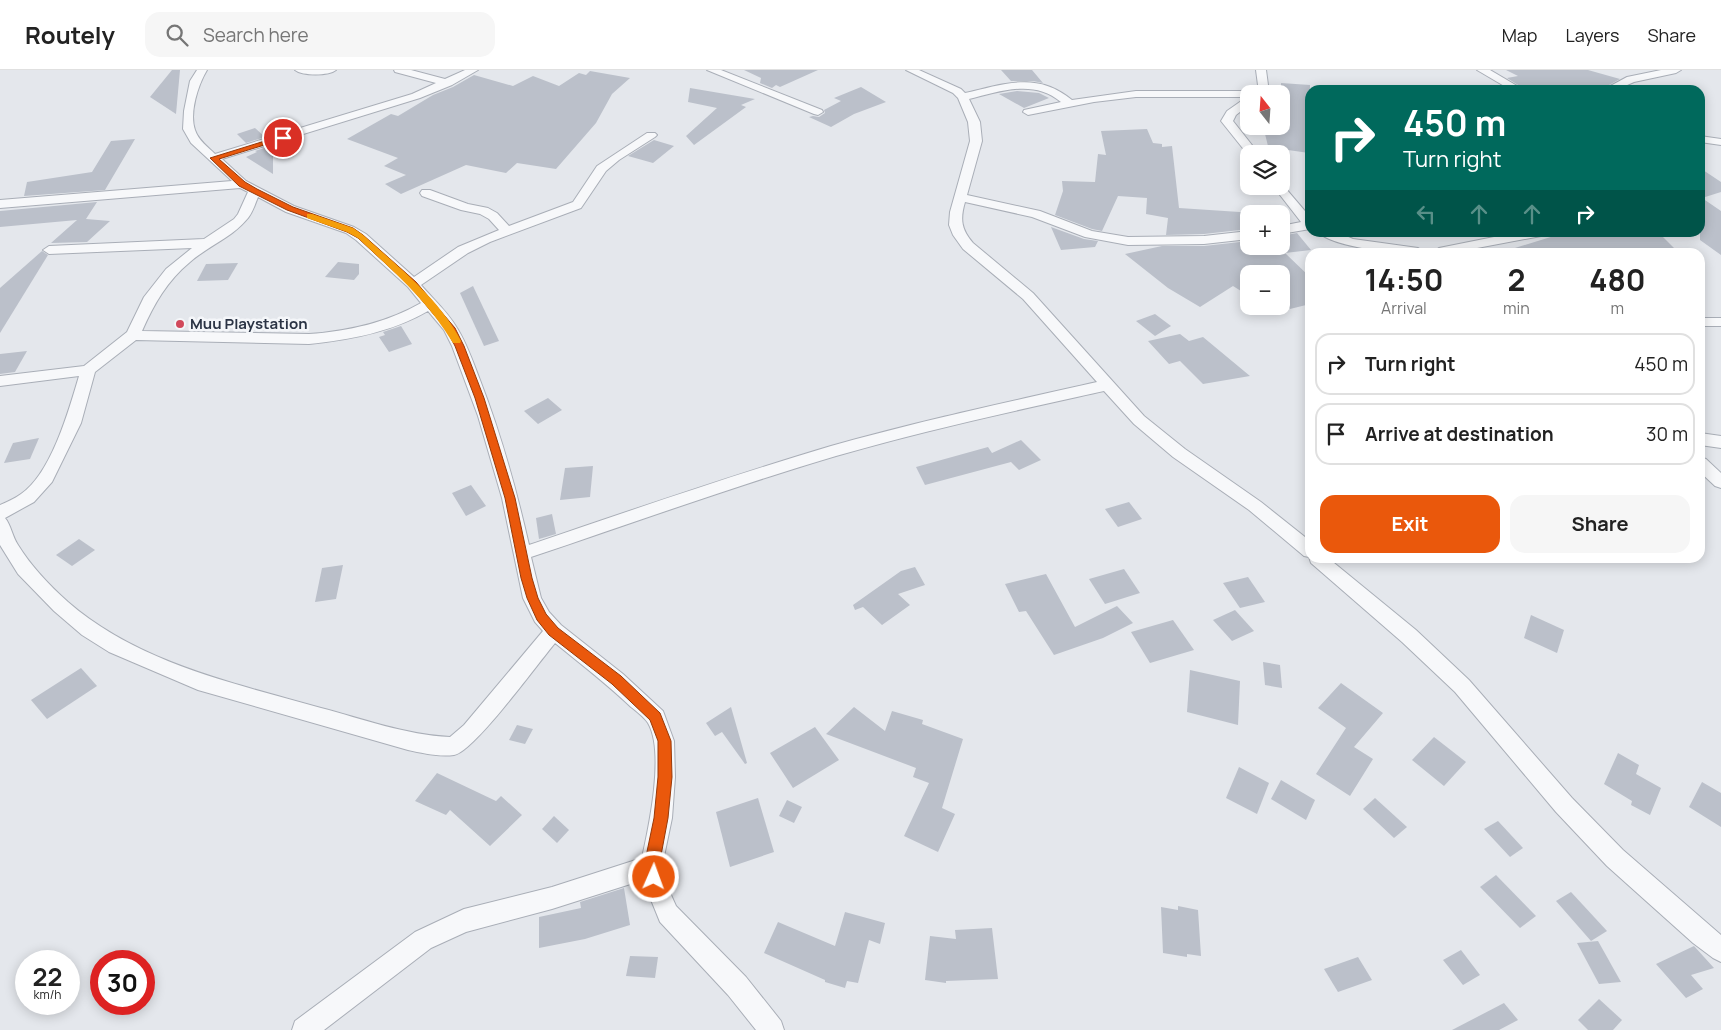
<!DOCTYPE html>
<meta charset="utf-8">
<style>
body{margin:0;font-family:Manrope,sans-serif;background:#f6f6f6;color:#222;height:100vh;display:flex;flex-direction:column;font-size:19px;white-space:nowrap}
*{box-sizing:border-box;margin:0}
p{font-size:16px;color:#767676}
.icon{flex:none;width:28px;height:28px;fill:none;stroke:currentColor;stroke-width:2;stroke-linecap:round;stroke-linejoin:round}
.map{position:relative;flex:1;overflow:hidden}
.side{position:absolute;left:1305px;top:178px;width:400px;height:315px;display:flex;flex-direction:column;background:#fff;border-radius:15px;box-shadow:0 2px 12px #0003}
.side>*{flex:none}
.banner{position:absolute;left:1305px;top:15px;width:400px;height:152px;border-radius:15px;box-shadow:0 2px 12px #0003;background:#00695c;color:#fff;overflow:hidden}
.needle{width:32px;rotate:343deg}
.controls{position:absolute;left:1240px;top:15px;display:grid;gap:10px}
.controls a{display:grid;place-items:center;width:50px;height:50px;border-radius:10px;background:#fff;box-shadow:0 2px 12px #0003;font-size:25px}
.speed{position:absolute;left:15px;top:880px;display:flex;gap:10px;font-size:25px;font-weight:700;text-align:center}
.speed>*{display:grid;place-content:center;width:65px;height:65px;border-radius:50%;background:#fff;box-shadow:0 2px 12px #0003;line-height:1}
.speed small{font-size:12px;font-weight:400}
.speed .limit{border:8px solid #d22;background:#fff;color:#111}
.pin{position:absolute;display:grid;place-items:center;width:42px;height:42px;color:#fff;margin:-21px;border:2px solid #fff;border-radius:50%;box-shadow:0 1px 5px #0007}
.me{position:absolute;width:55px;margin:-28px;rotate:2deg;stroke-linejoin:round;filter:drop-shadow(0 0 4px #0008)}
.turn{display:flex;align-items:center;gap:18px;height:105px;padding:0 15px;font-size:22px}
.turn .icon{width:65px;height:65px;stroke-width:2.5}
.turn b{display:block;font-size:35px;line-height:42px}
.lanes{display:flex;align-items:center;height:48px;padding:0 15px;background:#0003;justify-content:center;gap:25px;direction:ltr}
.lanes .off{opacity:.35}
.eta{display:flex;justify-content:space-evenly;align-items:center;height:85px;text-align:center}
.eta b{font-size:30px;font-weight:700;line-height:35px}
.button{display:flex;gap:10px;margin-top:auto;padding:10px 15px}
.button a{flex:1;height:58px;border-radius:15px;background:#ea580c;color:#fff;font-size:20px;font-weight:700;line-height:58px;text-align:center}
.button a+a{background:#f6f6f6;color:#222}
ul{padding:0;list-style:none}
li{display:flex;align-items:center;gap:15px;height:62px;margin:0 10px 8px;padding:0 5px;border:2px solid #e0e0e0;border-radius:15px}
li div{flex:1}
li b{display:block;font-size:19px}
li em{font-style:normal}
header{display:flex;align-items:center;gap:30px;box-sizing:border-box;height:70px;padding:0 25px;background:#fff;border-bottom:1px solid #e0e0e0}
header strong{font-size:24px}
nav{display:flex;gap:28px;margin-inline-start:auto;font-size:18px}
.search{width:350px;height:45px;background:#f6f6f6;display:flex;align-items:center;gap:12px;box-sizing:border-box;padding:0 18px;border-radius:15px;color:#767676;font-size:19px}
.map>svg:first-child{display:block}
.building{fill:#bbc0ca}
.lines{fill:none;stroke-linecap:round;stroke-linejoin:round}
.minor-casing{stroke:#a9aeb7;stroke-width:2}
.minor{fill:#f7f8fa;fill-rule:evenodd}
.route{fill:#ea580c;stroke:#983908}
.slow{fill:#f59e0b}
.poi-dot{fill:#d1495b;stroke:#f4f6f9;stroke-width:2}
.labels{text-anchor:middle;stroke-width:5;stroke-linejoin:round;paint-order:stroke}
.poi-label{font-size:15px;font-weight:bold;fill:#2b3445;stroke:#f4f6f9;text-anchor:start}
</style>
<header>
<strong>Routely</strong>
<div class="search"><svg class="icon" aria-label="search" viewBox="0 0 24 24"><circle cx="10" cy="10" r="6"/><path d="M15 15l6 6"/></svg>Search here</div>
<nav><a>Map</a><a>Layers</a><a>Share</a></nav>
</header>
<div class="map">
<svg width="1721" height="960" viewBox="0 0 1721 960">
<rect width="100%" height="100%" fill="#e4e7ec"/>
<g class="building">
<path d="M172 0H180L176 44 150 27Z"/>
<path d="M744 0H818L780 17 776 15 772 18 760 13 761 8Z"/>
<path d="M1001 0H1032L1043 13 1033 11H1011Z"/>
<path d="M1506 0H1588L1620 9 1609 15 1567 20H1526L1507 8 1518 6Z"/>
<path d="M590 1 630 8 612 24 596 53 556 99 517 93 506 103 466 95 401 124 385 114 406 105 384 96 398 88 347 69 391 44 398 46 433 25 453 17 474 5 513 16 533 6 559 16 579 3 586 5Z"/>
<path d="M1281 13 1310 15 1309 83 1288 80 1289 84H1270L1263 56H1281Z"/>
<path d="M861 17 886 32 854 44 831 57 809 47 813 46 819 47 825 43 824 40 841 31 834 28Z"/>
<path d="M690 18 755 29 741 35 746 37 694 75 686 66 717 38 688 32Z"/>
<path d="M1017 21 1039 23 1049 28 1024 38 999 24Z"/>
<path d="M255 58 265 67 246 73 237 64Z"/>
<path d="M1147 59 1153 73 1162 74V77L1172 76 1179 138 1270 144H1249V159L1204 164 1166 165 1168 148 1146 144 1147 128 1118 126 1102 161 1092 159 1055 145 1063 121 1062 111 1095 112 1098 84 1106 85 1101 61Z"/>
<path d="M135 69 105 120 24 126 27 112 92 102 111 71Z"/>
<path d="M654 70 674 76 653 93 628 86Z"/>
<path d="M273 75V104L246 87 257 82 255 81Z"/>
<path d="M1700 98 1721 112V122L1702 128 1721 141V185L1700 170Z"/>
<path d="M97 132 86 149 110 151 87 172 51 173 77 150 0 157V141Z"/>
<path d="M1051 157 1084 169 1098 171 1095 177 1061 180Z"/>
<path d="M1567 162H1658L1678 182H1516L1515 178Z"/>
<path d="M1297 163 1311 180 1285 183 1310 207V234L1290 239 1281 231V204H1249V226L1233 216 1200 237 1168 218 1125 184 1162 176H1204L1249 171V176H1281V166Z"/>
<path d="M42 181 48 185 0 263V218Z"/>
<path d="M338 192 359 194V204L354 210 325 207Z"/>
<path d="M238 193 228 210 197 211 206 194Z"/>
<path d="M473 216 499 271 484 276 460 223Z"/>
<path d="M1155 244 1171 256 1155 266 1136 251Z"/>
<path d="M401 256 412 274 389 282 379 267 385 265 383 262Z"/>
<path d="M1180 264 1189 271 1203 267 1250 306 1203 314 1180 291 1169 294 1148 271Z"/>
<path d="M27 281 15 302 0 304V284Z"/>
<path d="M548 328 562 340 538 354 524 341Z"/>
<path d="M39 368 30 389 4 393 13 373Z"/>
<path d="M1021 370 1041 390 1019 400 1011 392 925 415 916 397 988 377 992 383Z"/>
<path d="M593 396 590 427 560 430 565 398Z"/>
<path d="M471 415 486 436 466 446 452 423Z"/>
<path d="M1129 432 1142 449 1118 457 1105 439Z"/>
<path d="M552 444 556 464 539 469 536 448Z"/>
<path d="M79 469 95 480 72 496 56 485Z"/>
<path d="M343 495 336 529 315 532 322 498Z"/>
<path d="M915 497 925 515 898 524 910 535 882 555 863 537 855 540 853 535 901 501Z"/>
<path d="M1124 499 1140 523 1105 534 1089 509Z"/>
<path d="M1046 504 1075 557 1117 536 1133 553 1103 568 1054 585 1026 541 1019 542 1005 514Z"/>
<path d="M1248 507 1265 532 1240 538 1223 513Z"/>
<path d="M1235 540 1254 561 1232 571 1213 550Z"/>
<path d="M1531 545 1564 560 1557 583 1524 568Z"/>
<path d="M1173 550 1194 580 1150 593 1131 562Z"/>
<path d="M1263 592 1280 595 1282 618 1265 615Z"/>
<path d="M81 598 97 616 47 649 31 630Z"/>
<path d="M1190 600 1240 611 1238 655 1187 642Z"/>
<path d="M1341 613 1383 643 1354 677 1373 689 1350 726 1316 704 1346 658 1318 638Z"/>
<path d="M731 637 747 693 745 694 722 662 715 666 706 653Z"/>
<path d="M854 637 885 661 892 641 923 650 922 654 963 669 942 738 955 744 938 782 904 766 929 713 913 707 916 698 826 664Z"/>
<path d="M517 655 533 659 525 674 509 670Z"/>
<path d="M815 657 839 690 793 718 770 683Z"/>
<path d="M1434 667 1466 692 1444 716 1412 690Z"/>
<path d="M1618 683 1639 695 1636 704 1661 718 1650 745 1631 735 1632 731 1604 714Z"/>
<path d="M1239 697 1269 713 1257 744 1226 728Z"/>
<path d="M437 703 496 731 501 726 522 745 490 776 450 740 446 745 415 731Z"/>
<path d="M1281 710 1315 730 1306 750 1271 729Z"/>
<path d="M1702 712 1721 723V757L1689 737Z"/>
<path d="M758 728 774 782 730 797 716 742Z"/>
<path d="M1375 728 1407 757 1394 768 1363 739Z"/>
<path d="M787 730 802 737 794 753 779 746Z"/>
<path d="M554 746 569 760 557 773 542 759Z"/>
<path d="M1498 751 1523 778 1510 787 1484 759Z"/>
<path d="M1496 805 1536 846 1520 858 1480 817Z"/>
<path d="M624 818 630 855 585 869 539 878V847L581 838 580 832Z"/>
<path d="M1571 822 1607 861 1591 871 1556 831Z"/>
<path d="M1178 836 1198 840 1201 886 1187 884V887L1163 883 1161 837 1178 840Z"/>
<path d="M845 842 885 853 880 874 869 870 858 913 847 911 845 918 825 912V910L764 883 778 852 835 876Z"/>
<path d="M992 858 998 909 946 911V913L925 910 930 866 956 869 955 860Z"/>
<path d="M1598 871 1621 912 1599 914 1577 873Z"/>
<path d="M1694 876 1714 898 1691 905 1703 919 1686 928 1656 894Z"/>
<path d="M1461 880 1480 905 1463 915 1443 890Z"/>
<path d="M630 886 658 887 655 908 626 906Z"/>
<path d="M1358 887 1372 910 1338 922 1324 899Z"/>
<path d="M1599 929 1622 950 1613 960H1588L1578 950Z"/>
<path d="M1504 933 1518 950 1499 960H1452Z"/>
</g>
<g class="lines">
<defs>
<g id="minor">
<path d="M197 0H207C198 15 189 43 195 60 198 70 208 77 215 84L412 24 436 13 395 2 394 0H411L445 9 465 0H478L452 15 420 28 222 89 246 111 294 136 354 157 366 164 414 207 458 177 499 160 489 149 480 144 461 140 422 126 420 123 422 120H430L468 134 488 138 497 143 509 156 573 132 597 96 647 63H655L657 65 655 67 619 90 606 101 581 138 490 172 468 183 421 215C433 229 447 241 457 258 467 274 473 292 480 310 501 364 516 418 529 475 629 441 730 406 831 376 919 351 1008 332 1097 312L1023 229 963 179 953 165 949 155 950 142 970 71 968 52 958 28 953 23 906 0H919L961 19 965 23C1005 14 1037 1 1072 30L1136 21H1249L1253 23 1258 15 1256 0H1266L1268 15 1263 24H1249V35L1236 45 1233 51 1259 84H1249V86L1221 51 1227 41 1247 27H1136L1094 32 1028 45 1023 42 1024 40 1061 32C1034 9 1001 21 969 29L980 52 982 71 967 125 1040 141 1092 161 1128 167 1204 166 1249 161V169L1204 174 1128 175 1085 167 1032 147 965 132C960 149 961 159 973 173L1033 223 1144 346 1185 379 1261 432 1310 471V488H1328L1416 560 1469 610 1572 728 1623 780 1721 865V892L1713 888 1693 873 1607 796 1556 742 1455 622 1402 572 1311 493 1309 487 1304 486 1249 440 1173 387 1134 354 1104 321C1014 341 925 360 836 386 734 416 633 453 531 487L541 528 549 542 561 555 623 604 663 641 674 671 675 707 672 748 662 796 667 816 676 836 746 907 781 951 784 960H756L728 925 660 852 643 810 552 839 466 862 431 878 324 960H292L295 951 415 862 464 839 552 817 642 788C649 756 665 682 648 653 644 647 636 641 631 637 607 614 581 594 555 573 539 592 473 683 454 685 439 687 422 683 408 680L198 620 109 582 82 565 54 541 18 504 0 475V435C7 432 14 429 21 424 51 404 69 340 79 306L0 316V306L84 296 127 262 144 227 166 199 192 178 49 184 43 180 49 176 204 169 234 149 238 144 248 122 240 118 0 138V130L232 111 191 73 183 59 184 41 190 11ZM258 127 286 142 346 163 356 170 408 217 421 233C386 253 349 261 309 264L142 261C154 234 167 211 190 192 208 176 233 167 248 148 253 142 255 134 258 127ZM428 241 444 260 452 276 478 346 502 428 523 528 535 552 543 561 464 655 450 667C406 665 363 649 321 638 233 613 138 593 68 532 49 515 31 496 18 475 12 466 11 455 5 448L34 432 52 412 81 353 95 302 136 270 309 274C350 270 392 262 428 241Z"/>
<path d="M295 0H336C329 6 302 6 295 0Z"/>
<path d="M707 0H721L822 40 823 42 818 45 814 44Z"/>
<path d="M1477 0H1490L1524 20H1511Z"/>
<path d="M1661 0H1681L1676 3 1634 12 1616 20H1603L1627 7Z"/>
<path d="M1700 66 1721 69V75L1700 72Z"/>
<path d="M1281 113 1310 147V159L1281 164V156L1301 152 1273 116H1281Z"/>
<path d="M1318 162H1337L1353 169 1418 178 1424 182C1403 185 1334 178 1318 162Z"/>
<path d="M1519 162H1547L1541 166 1456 182H1433L1439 178Z"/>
<rect x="1700" y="248" width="21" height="8"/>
<path d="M1700 363 1721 366V378L1700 375Z"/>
<path d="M1700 387 1706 389 1721 403V418L1715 416 1700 402Z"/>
</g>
</defs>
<use href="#minor" class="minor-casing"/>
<use href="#minor" class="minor"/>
</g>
<path class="route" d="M281 66 287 68 219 89 245 112 257 119 293 137 353 158 363 165 416 212 455 258 464 276 484 328 515 428 532 508 538 528 546 544 558 558 621 606 660 643 671 671 672 707 668 748 659 796 661 807 659 812 654 814 648 812 644 796 654 748 658 707V671L650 650 612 614 549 565 537 550 527 528 521 508 505 428 475 328 455 276 446 259 410 216 358 168 347 162 287 140 239 116 210 88Z"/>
<path class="slow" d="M307 144H312L353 158 363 165C398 197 439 228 461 271L460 273H453C428 231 393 201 358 168L347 162 307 148Z"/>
<circle class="poi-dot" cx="180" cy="254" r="5"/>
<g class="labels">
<g class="poi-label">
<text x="190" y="259">Muu Playstation</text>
</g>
</g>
</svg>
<div class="controls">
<a><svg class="needle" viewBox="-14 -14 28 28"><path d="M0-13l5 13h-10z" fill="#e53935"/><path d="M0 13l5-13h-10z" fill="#767676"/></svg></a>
<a><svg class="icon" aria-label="layers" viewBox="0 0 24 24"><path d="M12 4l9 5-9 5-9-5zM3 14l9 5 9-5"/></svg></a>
<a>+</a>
<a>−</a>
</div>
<div class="speed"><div>22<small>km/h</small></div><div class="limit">30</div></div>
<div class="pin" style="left:283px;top:68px;background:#d93025"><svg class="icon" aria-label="arrive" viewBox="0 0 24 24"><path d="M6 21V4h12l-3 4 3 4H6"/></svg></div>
<svg class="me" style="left:654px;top:807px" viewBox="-20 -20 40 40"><circle r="17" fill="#ea580c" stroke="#fff" stroke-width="3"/><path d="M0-11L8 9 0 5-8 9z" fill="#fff"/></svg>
<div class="banner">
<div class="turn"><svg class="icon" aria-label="right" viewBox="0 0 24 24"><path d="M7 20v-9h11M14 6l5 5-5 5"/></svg><div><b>450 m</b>Turn right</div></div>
<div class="lanes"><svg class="icon off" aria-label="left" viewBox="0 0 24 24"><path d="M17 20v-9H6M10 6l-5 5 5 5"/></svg><svg class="icon off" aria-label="ahead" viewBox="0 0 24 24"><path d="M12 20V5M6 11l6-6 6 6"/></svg><svg class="icon off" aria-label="ahead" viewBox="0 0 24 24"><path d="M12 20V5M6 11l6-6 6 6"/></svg><svg class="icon" aria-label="right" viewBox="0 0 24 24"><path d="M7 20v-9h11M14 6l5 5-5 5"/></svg></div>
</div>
<section class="side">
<div class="eta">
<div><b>14:50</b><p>Arrival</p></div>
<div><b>2</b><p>min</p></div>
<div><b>480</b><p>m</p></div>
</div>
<ul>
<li><svg class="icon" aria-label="right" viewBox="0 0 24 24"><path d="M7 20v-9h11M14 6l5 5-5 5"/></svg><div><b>Turn right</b></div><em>450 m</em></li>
<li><svg class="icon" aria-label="arrive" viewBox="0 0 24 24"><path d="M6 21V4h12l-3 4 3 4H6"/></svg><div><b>Arrive at destination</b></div><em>30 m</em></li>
</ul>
<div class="button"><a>Exit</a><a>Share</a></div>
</section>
</div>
